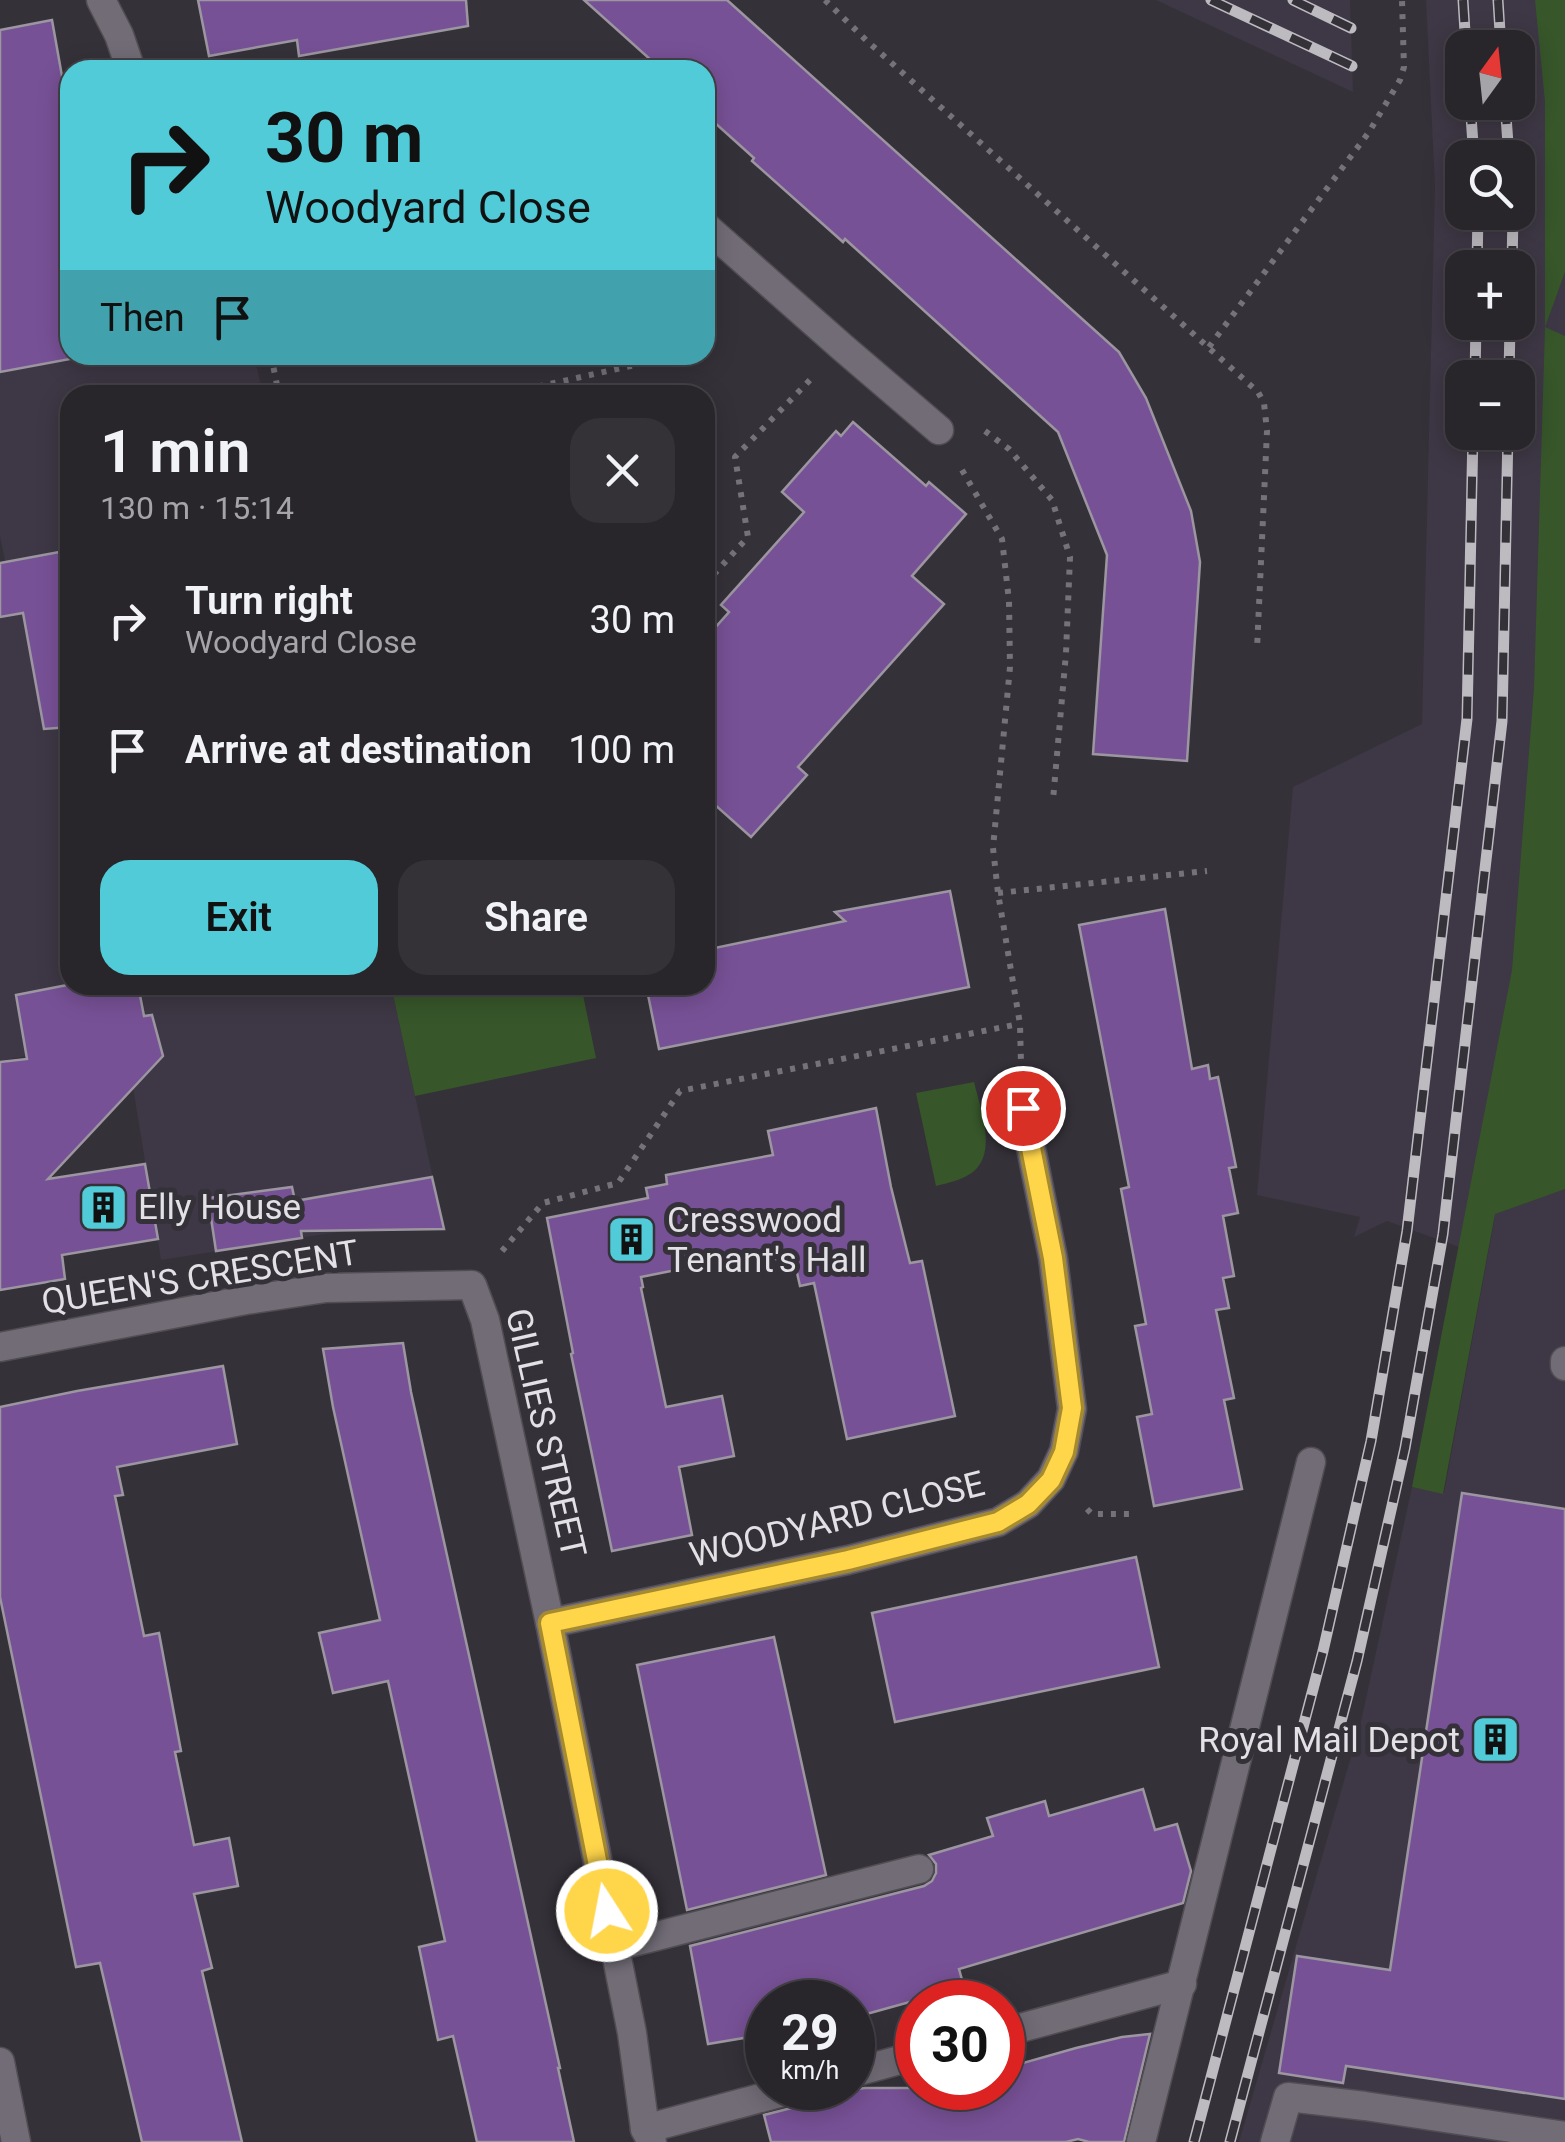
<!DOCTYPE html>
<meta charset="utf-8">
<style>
body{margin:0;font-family:Roboto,sans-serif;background:#343137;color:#f1f3f6;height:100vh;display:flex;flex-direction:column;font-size:38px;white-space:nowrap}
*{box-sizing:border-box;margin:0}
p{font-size:32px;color:#a5a5a9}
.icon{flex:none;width:55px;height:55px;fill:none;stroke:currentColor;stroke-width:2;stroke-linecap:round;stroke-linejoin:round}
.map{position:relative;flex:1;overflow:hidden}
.details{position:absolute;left:60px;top:385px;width:655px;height:610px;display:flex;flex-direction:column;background:#28252b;border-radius:30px;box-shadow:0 5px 25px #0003,0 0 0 2px #444247}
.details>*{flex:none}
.hud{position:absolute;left:60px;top:60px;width:655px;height:305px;border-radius:30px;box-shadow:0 5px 25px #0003,0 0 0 2px #444247;background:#52cbd9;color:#111;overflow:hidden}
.needle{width:65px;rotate:15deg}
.controls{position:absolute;left:1445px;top:30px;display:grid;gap:20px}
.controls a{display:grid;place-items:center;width:90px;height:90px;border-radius:20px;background:#28252b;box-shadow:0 5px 25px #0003,0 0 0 2px #444247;font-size:50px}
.speed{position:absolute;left:745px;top:1980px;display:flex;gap:20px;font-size:50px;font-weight:700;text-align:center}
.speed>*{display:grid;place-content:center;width:130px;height:130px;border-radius:50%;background:#28252b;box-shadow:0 5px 25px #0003,0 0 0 2px #444247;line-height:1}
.speed small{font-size:25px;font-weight:400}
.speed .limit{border:15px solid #d22;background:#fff;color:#111}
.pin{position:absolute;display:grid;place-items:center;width:85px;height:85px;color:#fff;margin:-42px;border:5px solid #fff;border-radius:50%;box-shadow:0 2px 10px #0007}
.me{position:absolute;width:110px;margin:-55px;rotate:349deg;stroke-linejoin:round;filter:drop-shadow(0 0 8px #0008)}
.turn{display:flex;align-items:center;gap:35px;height:210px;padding:0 40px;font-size:45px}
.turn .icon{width:130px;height:130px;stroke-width:2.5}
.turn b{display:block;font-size:70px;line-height:85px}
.then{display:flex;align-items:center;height:95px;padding:0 40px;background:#0003;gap:20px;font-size:38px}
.round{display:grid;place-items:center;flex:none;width:105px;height:105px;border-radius:30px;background:#343137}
.summary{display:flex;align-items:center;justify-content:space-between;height:170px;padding:0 40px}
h1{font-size:60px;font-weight:600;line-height:75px}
.primary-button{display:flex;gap:20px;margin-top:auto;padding:20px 40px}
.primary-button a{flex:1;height:115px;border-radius:30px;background:#52cbd9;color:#111;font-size:40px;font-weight:600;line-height:115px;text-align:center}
.primary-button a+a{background:#343137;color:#f1f3f6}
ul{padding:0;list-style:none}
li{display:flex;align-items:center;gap:30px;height:130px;padding:0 40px}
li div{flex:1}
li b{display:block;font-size:38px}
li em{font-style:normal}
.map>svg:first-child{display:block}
.built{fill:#3e3745;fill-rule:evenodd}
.green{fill:#37562a}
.building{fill:#775196;stroke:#9b96a0;stroke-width:2.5}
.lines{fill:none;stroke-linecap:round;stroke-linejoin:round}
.service-casing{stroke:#514d53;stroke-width:31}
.minor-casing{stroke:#514d53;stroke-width:31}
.path{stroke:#757279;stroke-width:6;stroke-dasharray:5 8;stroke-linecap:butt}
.service{stroke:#716c76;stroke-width:28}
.minor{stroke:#716c76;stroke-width:28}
.rail-casing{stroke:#bdbac0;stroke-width:11}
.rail{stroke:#353139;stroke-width:8;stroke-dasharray:22;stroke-linecap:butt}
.route-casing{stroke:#a68a30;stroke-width:25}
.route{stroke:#ffd54a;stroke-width:18}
.labels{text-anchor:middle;stroke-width:10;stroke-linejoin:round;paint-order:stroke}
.poi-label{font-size:35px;fill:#e4e1e6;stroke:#353139;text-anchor:start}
.street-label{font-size:35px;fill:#e4e1e6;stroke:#353139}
</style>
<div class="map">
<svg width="1565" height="2142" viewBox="0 0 1565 2142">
<rect width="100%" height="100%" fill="#353139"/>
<g class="built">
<path d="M1156 0H1350L1353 92Z"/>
<path d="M1426 0H1565V2142H1239L1360 1726 1412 1487 1444 1493 1495 1216 1459 1247 1387 1221 1354 1237 1360 1217 1257 1195 1293 787 1422 724 1435 186ZM1462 48H1518V102H1462ZM1462 158H1518V212H1462ZM1462 268H1518V322H1462ZM1462 378H1518V432H1462Z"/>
<path d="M91 355H254L263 395H70V985H391L444 1229 344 1231 161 1260 125 1038 0 1061V617L16 614 0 536V372Z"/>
</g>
<g class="green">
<path d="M1535 0H1565V272L1545 327 1565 336V1189L1495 1214 1443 1494 1412 1487 1512 970 1534 688 1545 328V102Z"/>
<path d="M391 985H581L596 1058 415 1096Z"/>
<path d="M974 1082C980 1108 998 1152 973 1172 962 1180 948 1183 936 1186L916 1093Z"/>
</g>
<g class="building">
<path d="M198 0H466L468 26 299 56 297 40 209 56Z"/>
<path d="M584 0H727L1119 352 1146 398 1191 511 1200 562 1187 761 1093 754 1107 555 1058 432 845 239 843 242 752 161 754 158 705 114V70H662Z"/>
<path d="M52 20 70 121V359L0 372V30Z"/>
<path d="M853 422 926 486 929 482 966 514 912 576 944 604 798 767 807 775 751 837 705 796V639L729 612 721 605 804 512 782 492 836 431 841 436Z"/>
<path d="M70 550V727L44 729 23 613 0 617V563Z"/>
<path d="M950 891 969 987 659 1049 646 985H705V950L845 921 835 912Z"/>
<path d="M1165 909 1192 1069 1208 1065 1210 1079 1218 1077 1236 1167 1229 1168 1238 1213 1223 1216 1234 1276 1223 1278 1229 1308 1216 1310 1234 1398 1224 1400 1242 1489 1154 1506 1137 1417 1152 1414 1135 1326 1146 1324 1121 1189 1129 1187 1079 925Z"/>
<path d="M67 985H118L119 991 139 990 144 1016 152 1015 163 1056 48 1179 145 1164 158 1239 62 1255 65 1279 0 1290V1062L27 1059 16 995Z"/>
<path d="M876 1108 891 1187 910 1263 922 1261 955 1416 847 1439 814 1283 800 1286 795 1264 756 1254 641 1277 643 1287 641 1288 666 1407 722 1396 734 1456 679 1467 692 1535 612 1551 571 1354 573 1353 547 1218 648 1198 646 1188 667 1184 666 1175 773 1155 768 1131Z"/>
<path d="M432 1177 444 1229 301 1231 302 1238 216 1251 208 1198 292 1187 295 1201Z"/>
<path d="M403 1343 411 1392 560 2068H558L574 2142H477L453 2036 438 2040 419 1947 445 1941 388 1681 333 1693 319 1633 380 1620 333 1407 323 1349Z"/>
<path d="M223 1366 237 1444 117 1467 123 1495 115 1496 144 1636 159 1633 181 1751 175 1752 194 1845 229 1838 238 1886 194 1894 212 1968 202 1971 242 2142H142L100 1963 76 1967 0 1597V1407L77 1391Z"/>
<path d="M1462 1493 1565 1509V2099L1346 2066 1343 2083 1279 2073 1297 1956 1390 1970Z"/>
<path d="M1136 1557 1159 1667 895 1722 872 1613Z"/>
<path d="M774 1637 826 1875 687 1910 637 1665Z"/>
<path d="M1143 1789 1155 1830 1177 1824 1191 1871 1183 1903 959 1969 964 1987 852 2018V2002H768V2042L747 2048 744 2038 708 2044 690 1946 924 1886 932 1881 936 1873V1864L929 1855 993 1836 987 1818 1045 1801 1049 1816Z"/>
<path d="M1150 2034 1124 2142H1089L1078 2139 1066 2142H771L764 2115 803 2105 811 2100 815 2088H843L849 2090 865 2088H1002V2069L1076 2048 1122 2037Z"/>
</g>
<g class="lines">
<defs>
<g id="service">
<path d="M1565 1361V1366"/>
<path d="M614 1947 919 1869"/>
<path d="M1141 2142 1311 1462"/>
<path d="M1275 2142 1288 2097 1365 2106 1565 2136"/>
</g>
<g id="minor">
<path d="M101 0 119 35 131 70"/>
<path d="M705 226 842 347 939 430"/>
<path d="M0 1347 246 1300 326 1288 472 1285 485 1320 550 1623 632 2033 645 2129 652 2142"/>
<path d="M550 1623 848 1560 998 1522 1028 1504 1051 1479 1064 1451 1072 1409 1053 1258 1023 1108"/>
<path d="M1002 2033 1182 1984"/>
<path d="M0 2062 16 2142"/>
<path d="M852 2073 918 2055"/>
<path d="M645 2129 798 2088"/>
</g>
</defs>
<use href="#service" class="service-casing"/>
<use href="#minor" class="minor-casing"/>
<g class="path">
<path d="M825 0 866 40 1258 392 1264 403 1267 431 1257 649"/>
<path d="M1209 347 1369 132 1400 80 1404 67 1402 0"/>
<path d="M271 355 279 395"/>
<path d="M500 395 644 363 651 355"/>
<path d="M985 431 1009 449 1052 500 1070 557 1066 653 1053 800"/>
<path d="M962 470 1002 539 1009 601 1010 667 993 848 998 893 1020 1024 1021 1064"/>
<path d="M705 584 748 537 735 457 811 379"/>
<path d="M998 893 1207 871"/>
<path d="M502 1251 543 1203 618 1183 680 1091 1019 1024"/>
<path d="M1087 1509 1092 1514H1130"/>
</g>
<use href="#service" class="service"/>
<use href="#minor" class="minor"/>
<defs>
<g id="rail">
<path d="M1211 0 1352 66"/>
<path d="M1293 0 1351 28"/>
<path d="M1463 0 1466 48"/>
<path d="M1498 0 1501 48"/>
<path d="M1470 102 1474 158"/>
<path d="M1505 102 1509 158"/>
<path d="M1477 268 1478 212"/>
<path d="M1512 268 1513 212"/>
<path d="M1475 378 1476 322"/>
<path d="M1509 378 1510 322"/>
<path d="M1194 2142 1323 1651 1371 1441 1407 1231 1467 719 1473 432"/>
<path d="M1230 2142 1357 1661 1405 1448 1443 1234 1502 721 1508 432"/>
</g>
</defs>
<use href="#rail" class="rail-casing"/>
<use href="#rail" class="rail"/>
</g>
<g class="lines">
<defs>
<path id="route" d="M607 1911 550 1623 848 1560 998 1522 1028 1504 1051 1480 1064 1452 1072 1408 1053 1258 1023 1108"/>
</defs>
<use href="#route" class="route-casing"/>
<use href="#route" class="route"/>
</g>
<defs>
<symbol id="building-square" viewBox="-11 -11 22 22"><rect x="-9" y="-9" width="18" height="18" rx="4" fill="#52cbd9" stroke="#353139"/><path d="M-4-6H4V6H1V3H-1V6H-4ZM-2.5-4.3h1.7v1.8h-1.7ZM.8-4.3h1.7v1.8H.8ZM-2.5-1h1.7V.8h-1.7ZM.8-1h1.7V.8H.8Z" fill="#111"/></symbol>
</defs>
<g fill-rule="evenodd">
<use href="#building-square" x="76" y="1180" width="55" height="55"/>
<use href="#building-square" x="604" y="1212" width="55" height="55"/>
<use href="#building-square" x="1468" y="1712" width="55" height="55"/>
</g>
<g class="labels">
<g class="poi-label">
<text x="138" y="1219">Elly House</text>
<text x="667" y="1232">Cresswood<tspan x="667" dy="40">Tenant's Hall</tspan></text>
<text x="1460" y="1752" text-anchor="end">Royal Mail Depot</text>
</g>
<g class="street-label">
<text transform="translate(200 1277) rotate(-9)" y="12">QUEEN'S CRESCENT</text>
<text transform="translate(546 1433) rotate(77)" y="12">GILLIES STREET</text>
<text transform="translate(837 1519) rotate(-14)" y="12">WOODYARD CLOSE</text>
</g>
</g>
</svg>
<div class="controls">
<a><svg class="needle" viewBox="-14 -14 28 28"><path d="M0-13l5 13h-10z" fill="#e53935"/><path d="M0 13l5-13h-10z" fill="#a5a5a9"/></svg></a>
<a><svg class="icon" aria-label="search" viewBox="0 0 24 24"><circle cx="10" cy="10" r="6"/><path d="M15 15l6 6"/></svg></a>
<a>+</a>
<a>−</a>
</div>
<div class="speed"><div>29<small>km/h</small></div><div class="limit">30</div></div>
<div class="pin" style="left:1023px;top:1108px;background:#d93025"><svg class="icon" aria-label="arrive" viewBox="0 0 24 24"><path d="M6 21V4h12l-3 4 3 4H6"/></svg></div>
<svg class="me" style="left:607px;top:1911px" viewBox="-20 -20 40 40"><circle r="17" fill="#ffd54a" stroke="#fff" stroke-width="3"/><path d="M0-11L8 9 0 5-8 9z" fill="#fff"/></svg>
<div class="hud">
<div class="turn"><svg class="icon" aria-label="right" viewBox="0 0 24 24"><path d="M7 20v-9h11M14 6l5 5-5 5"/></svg><div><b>30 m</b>Woodyard Close</div></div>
<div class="then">Then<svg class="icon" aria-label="arrive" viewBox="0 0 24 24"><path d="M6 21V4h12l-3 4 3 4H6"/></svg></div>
</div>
<section class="details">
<div class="summary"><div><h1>1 min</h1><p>130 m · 15:14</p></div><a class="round"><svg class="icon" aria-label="close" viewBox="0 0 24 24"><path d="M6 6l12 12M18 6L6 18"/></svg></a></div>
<ul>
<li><svg class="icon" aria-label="right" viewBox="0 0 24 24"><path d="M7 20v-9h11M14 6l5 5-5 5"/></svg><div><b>Turn right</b><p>Woodyard Close</p></div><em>30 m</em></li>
<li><svg class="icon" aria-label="arrive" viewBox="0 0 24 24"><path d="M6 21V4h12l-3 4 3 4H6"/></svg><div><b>Arrive at destination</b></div><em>100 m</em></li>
</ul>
<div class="primary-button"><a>Exit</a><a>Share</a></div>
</section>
</div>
